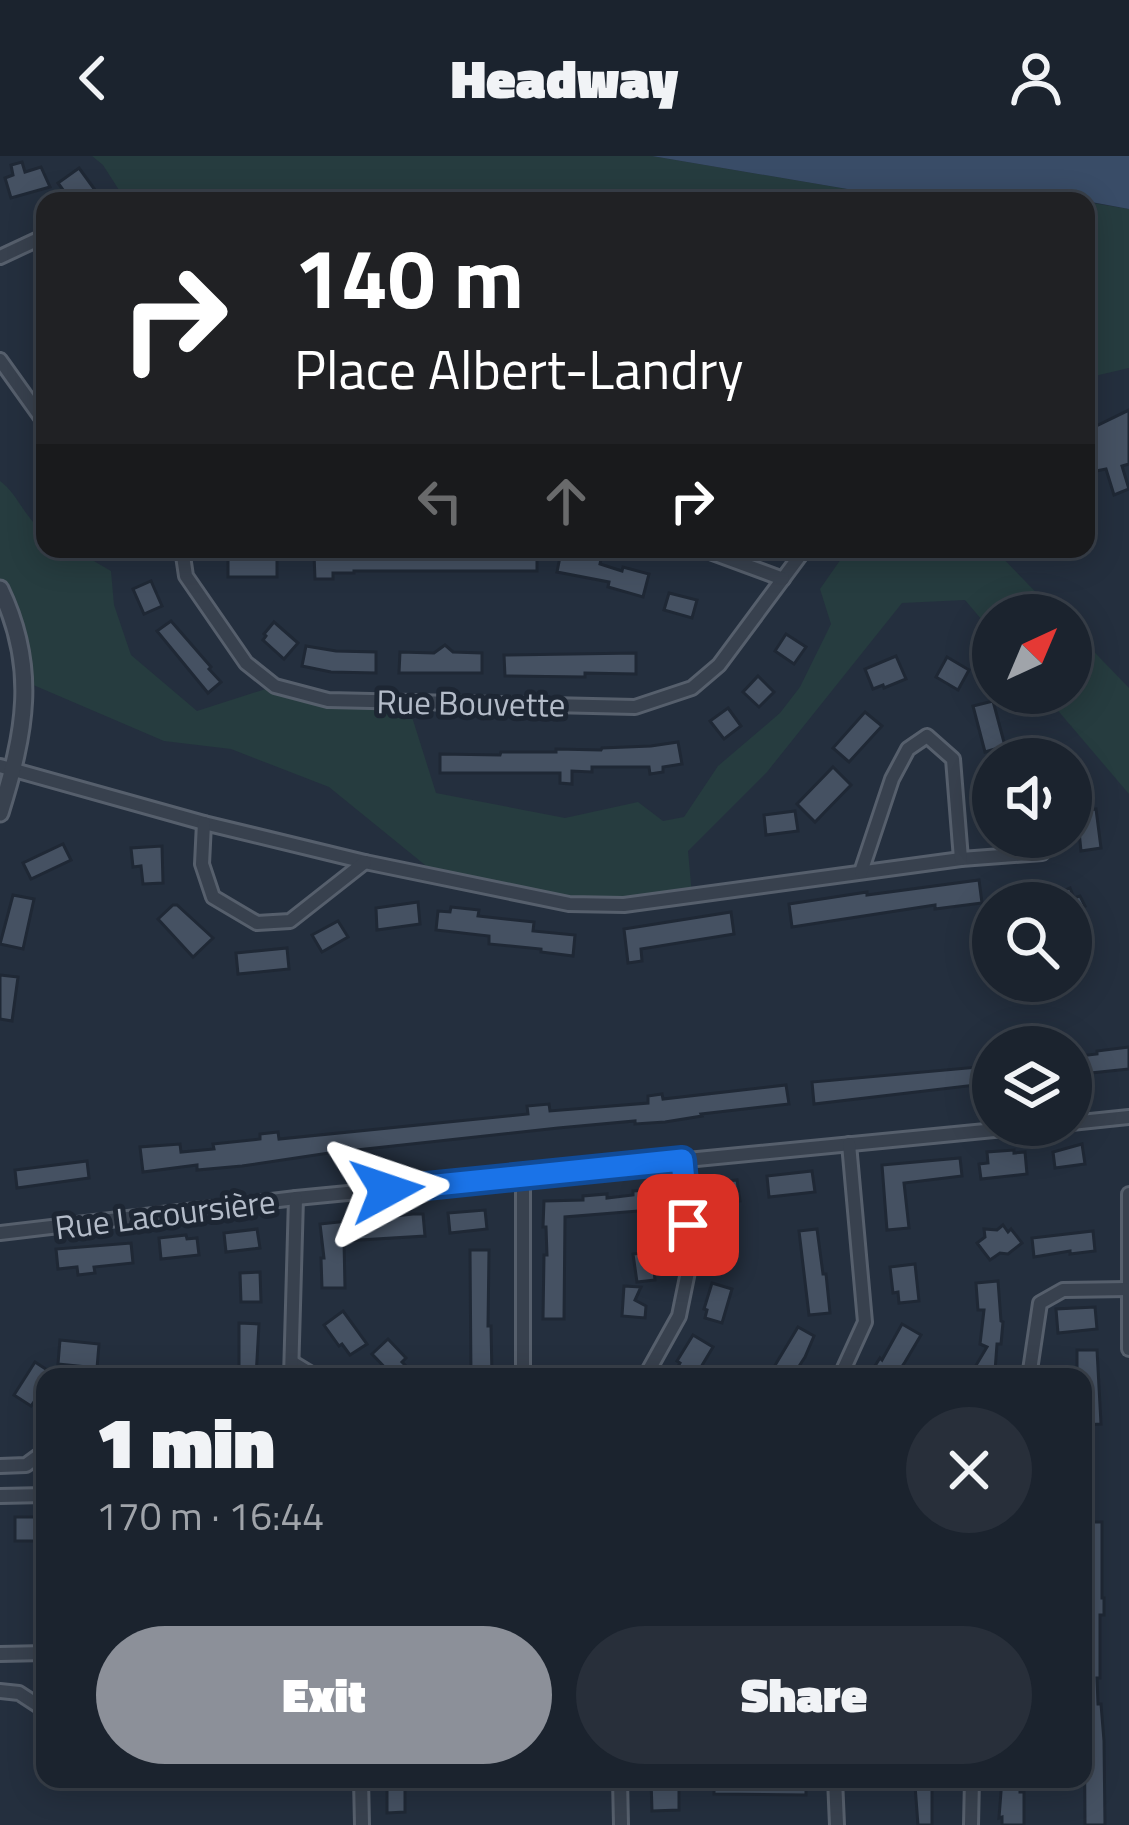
<!DOCTYPE html>
<meta charset="utf-8">
<style>
body{margin:0;font-family:"Titillium Web",sans-serif;background:#282f3a;color:#f1f3f6;height:100vh;display:flex;flex-direction:column;font-size:45px;white-space:nowrap}
*{box-sizing:border-box;margin:0}
p{font-size:39px;color:#a0a4aa}
.icon{flex:none;width:66px;height:66px;fill:none;stroke:currentColor;stroke-width:2;stroke-linecap:round;stroke-linejoin:round}
.map{position:relative;flex:1;overflow:hidden}
.sheet{position:absolute;left:36px;top:1212px;width:1056px;height:420px;display:flex;flex-direction:column;background:#1b232e;border-radius:24px;box-shadow:0 6px 30px #0003,0 0 0 3px #39404a}
.sheet>*{flex:none}
.hud{position:absolute;left:36px;top:36px;width:1059px;height:366px;border-radius:24px;box-shadow:0 6px 30px #0003,0 0 0 3px #39404a;background:#202124;color:#fff;overflow:hidden}
.needle{width:78px;rotate:44deg}
.controls{position:absolute;left:972px;top:438px;display:grid;gap:24px}
.controls a{display:grid;place-items:center;width:120px;height:120px;border-radius:50%;background:#1b232e;box-shadow:0 6px 30px #0003,0 0 0 3px #39404a;font-size:60px}
.pin{position:absolute;display:grid;place-items:center;width:102px;height:102px;color:#fff;margin:-51px;border-radius:24px;box-shadow:0 6px 18px #0006}
.me{position:absolute;width:132px;margin:-66px;rotate:85deg;stroke-linejoin:round;filter:drop-shadow(0 0 9px #0008)}
.turn{display:flex;align-items:center;gap:42px;height:252px;padding:0 60px;font-size:54px}
.turn .icon{width:156px;height:156px;stroke-width:2.5}
.turn b{display:block;font-size:84px;line-height:102px}
.lanes{display:flex;align-items:center;height:114px;padding:0 60px;background:#0003;justify-content:center;gap:60px;direction:ltr}
.lanes .off{opacity:.35}
.round{display:grid;place-items:center;flex:none;width:126px;height:126px;border-radius:63px;background:#282f3a}
.overview{display:flex;align-items:center;justify-content:space-between;height:204px;padding:0 60px}
h1{font-size:72px;font-weight:800;line-height:90px}
.cta{display:flex;gap:24px;margin-top:auto;padding:24px 60px}
.cta a{flex:1;height:138px;border-radius:72px;background:#8c9099;color:#fff;font-size:48px;font-weight:800;line-height:138px;text-align:center}
.cta a+a{background:#282f3a;color:#f1f3f6}
header{display:flex;justify-content:space-between;align-items:center;height:156px;padding:0 60px;background:#1b232e;font-size:54px;font-weight:800}
.map>svg:first-child{display:block}
.green{fill:#263c3f}
.water{fill:#394c67}
.building{fill:#455162;stroke:#1f2835;stroke-width:3}
.lines{fill:none;stroke-linecap:round;stroke-linejoin:round}
.minor-casing{stroke:#565f6c;stroke-width:18}
.tertiary-casing{stroke:#565f6c;stroke-width:21}
.minor{stroke:#38414e;stroke-width:12}
.tertiary{stroke:#38414e;stroke-width:15}
.route-casing{stroke:#114b97;stroke-width:30}
.route{stroke:#1a73e8;stroke-width:21}
.labels{text-anchor:middle;stroke-width:10;stroke-linejoin:round;paint-order:stroke}
.street-label{font-size:33px;fill:#b4bcc9;stroke:#1d2633}
</style>
<header><svg class="icon" aria-label="back" viewBox="0 0 24 24"><path d="M15 5l-7 7 7 7"/></svg>Headway<svg class="icon" aria-label="person" viewBox="0 0 24 24"><circle cx="12" cy="8" r="4"/><path d="M4 21q1-7 8-7t8 7"/></svg></header>
<div class="map">
<svg width="1129" height="1669" viewBox="0 0 1129 1669">
<rect width="100%" height="100%" fill="#242f3e"/>
<g class="green">
<path d="M92 0H652L918 45H126L103 9Z"/>
<path d="M1086 46 1129 53V212L1086 222Z"/>
<path d="M0 325C19 339 25 364 45 376V393H73L111 415 114 449 131 499 197 555 275 530 328 544 407 545 436 637 565 662 638 646 663 665 684 661 718 610 780 557 800 531 831 468 820 433 848 393H994L1058 459H993V477L965 444 902 447 767 616 688 695 692 739 569 748 441 722 329 631 231 593 164 585 24 525 0 433Z"/>
<path d="M1071 472 1129 532V638L1043 537H1071Z"/>
</g>
<path class="water" d="M652 0H1129V53L1086 45H918Z"/>
<g class="building">
<path d="M22 6 25 16 41 11 50 31 11 42 5 22 13 19 11 9Z"/>
<path d="M79 12 95 34 79 45H71L58 27Z"/>
<path d="M1129 254V308L1122 310 1129 333 1114 339 1106 313 1096 315 1086 275Z"/>
<path d="M374 393H537V415H354V417H333V423H315L314 398 374 395Z"/>
<path d="M569 394 590 399V401L601 403 600 408 622 415 623 411 649 418 643 441 608 431 609 426 557 416 561 396 568 397Z"/>
<path d="M228 396H250V402H277V421H228Z"/>
<path d="M151 425 162 450 144 458 133 433Z"/>
<path d="M669 437 697 444 692 462 664 454Z"/>
<path d="M171 465 211 511 209 513 221 526 208 537 157 475Z"/>
<path d="M274 466 298 487 284 503 263 484 266 480 264 478Z"/>
<path d="M786 478 806 491 794 508 775 495Z"/>
<path d="M445 489 453 496 482 497V517H399L400 496 434 497Z"/>
<path d="M306 490 336 495 376 496V517L331 516 302 510Z"/>
<path d="M636 497V518L585 517V521L505 520 504 499Z"/>
<path d="M896 500 906 523 884 532 883 529 873 533 865 513Z"/>
<path d="M947 501 969 514 958 534 936 521Z"/>
<path d="M758 520 774 536 759 551 743 536Z"/>
<path d="M993 545 1005 590 985 596 973 550Z"/>
<path d="M728 552 741 570 724 583 710 565Z"/>
<path d="M865 556 882 570 849 606 833 592Z"/>
<path d="M678 586 682 608 663 611V616L650 618 649 611H592V616L572 615V628L560 627V617H440V598L500 599 501 596H556V593L601 594 602 592 651 590Z"/>
<path d="M833 611 851 629 815 666 797 648Z"/>
<path d="M1096 653 1101 692 1081 695 1077 656Z"/>
<path d="M795 655 798 675 766 679 764 659Z"/>
<path d="M63 688 71 704 31 723 23 707Z"/>
<path d="M162 690 163 727 143 728 141 710 133 711 131 692Z"/>
<path d="M979 724 982 747 935 753V749L792 771 789 748 867 736V739Z"/>
<path d="M1070 732 1074 742 1080 740 1085 750 1071 757V747H1036Z"/>
<path d="M13 739 34 743 23 793 0 788Z"/>
<path d="M418 746 420 768 377 774 376 752Z"/>
<path d="M173 749H177L213 782 193 801 158 763Z"/>
<path d="M451 751 479 754 478 760 534 766 533 775 575 779 573 800 541 796V793L489 788V780L436 774 438 755 450 756Z"/>
<path d="M731 756 734 778 641 793 642 805 628 807 624 773Z"/>
<path d="M338 765 348 781 322 796 312 779Z"/>
<path d="M287 792 289 813 238 818 236 797Z"/>
<path d="M0 819 18 821 12 865 0 863Z"/>
<path d="M1129 891V913L1071 919V901L1097 898V895Z"/>
<path d="M993 907V927L814 948 812 926 979 911 978 908Z"/>
<path d="M786 929 789 948 701 958 702 960 665 966 635 968V965L558 972 329 997 242 1010 197 1014V1009L143 1016 140 991 180 988 181 996 214 993 213 988 260 983V978L278 976 279 983 528 958 527 950 549 948 550 955 648 947V940L662 938 663 943Z"/>
<path d="M1082 988 1085 1008 1055 1012 1053 996Z"/>
<path d="M1014 994V997L1025 996 1027 1018 981 1023 979 1008 988 1007 987 996Z"/>
<path d="M960 1002 962 1020 904 1027 909 1072 887 1074 882 1009Z"/>
<path d="M87 1005 89 1022 17 1032 15 1014Z"/>
<path d="M812 1015 815 1036 769 1041 767 1020Z"/>
<path d="M737 1024 740 1045 711 1048 708 1027Z"/>
<path d="M649 1034 651 1054 565 1061 564 1163H543L544 1099H547L546 1071H543L544 1045 583 1044V1040L607 1038V1042L633 1039V1035Z"/>
<path d="M485 1054 487 1073 450 1077 448 1057Z"/>
<path d="M413 1058H423L425 1080 344 1085 345 1132H322L321 1102H324L320 1068Z"/>
<path d="M1003 1069 1008 1076 1011 1073 1022 1087 1008 1098 1000 1097 990 1104 977 1087 985 1081 984 1073 997 1074Z"/>
<path d="M257 1073 260 1092 226 1096 224 1077Z"/>
<path d="M817 1073 823 1118H826L830 1157 809 1159 799 1075Z"/>
<path d="M1093 1075 1095 1095 1070 1098V1095L1034 1101 1032 1082Z"/>
<path d="M186 1079 187 1083 197 1082 199 1099 161 1103 159 1082Z"/>
<path d="M131 1087 133 1107 94 1111 95 1117 78 1119 77 1111 58 1113 56 1093Z"/>
<path d="M470 1094H489L488 1170H491L492 1221H471Z"/>
<path d="M652 1096 655 1124 637 1126 633 1098Z"/>
<path d="M915 1108 919 1145 899 1147 898 1136 893 1137 890 1111Z"/>
<path d="M260 1116 261 1146H241L240 1117Z"/>
<path d="M998 1125 1001 1165 1003 1166 1001 1188H997L995 1215 992 1221H969L987 1191 980 1188 984 1154H978L976 1127Z"/>
<path d="M712 1127 732 1133 722 1167 705 1162 707 1154 704 1153Z"/>
<path d="M624 1130 641 1131 635 1144 646 1150 645 1162 622 1160Z"/>
<path d="M1095 1151 1097 1173 1058 1177 1056 1153Z"/>
<path d="M343 1155 367 1188 350 1199 342 1188 339 1190 324 1169Z"/>
<path d="M239 1167 259 1168 256 1221H239Z"/>
<path d="M902 1168 921 1179 905 1206 895 1221H868L880 1202 882 1204Z"/>
<path d="M798 1171 814 1180 805 1201 792 1221H768Z"/>
<path d="M693 1179 713 1191 695 1221H684L675 1216 680 1207 677 1205Z"/>
<path d="M388 1183 406 1202 402 1206 409 1213 401 1221H394L372 1198Z"/>
<path d="M60 1184 99 1188 97 1212 58 1208Z"/>
<path d="M1077 1194H1097L1101 1268 1083 1269V1221H1077Z"/>
<path d="M35 1206 58 1221H45V1230L31 1250 14 1239Z"/>
<rect x="15" y="1361" width="30" height="24"/>
<path d="M1083 1366H1102V1442H1104V1459H1100V1522H1097L1098 1548H1101L1104 1585 1105 1669H1085Z"/>
<path d="M387 1623H405V1656L387 1657Z"/>
<path d="M651 1623H679V1654L652 1655Z"/>
<path d="M714 1623H806V1639L714 1638Z"/>
<path d="M1002 1623H1020V1636H1024V1669H1002V1661L999 1662Z"/>
<path d="M915 1629H932V1669H918Z"/>
</g>
<g class="lines">
<defs>
<g id="minor">
<path d="M0 101 45 80"/>
<path d="M0 204 45 267"/>
<path d="M182 393 186 420 246 507 275 530 328 544 635 551 692 532 719 509 805 393"/>
<path d="M702 393 783 423"/>
<path d="M0 610 204 667 365 706 569 748 624 749 961 703 1042 697"/>
<path d="M204 667 202 708 213 741 257 767 290 765 365 706"/>
<path d="M861 716 892 623 908 593 927 580 953 603 961 703"/>
<path d="M1071 967 1129 961"/>
<path d="M523 1021V1221"/>
<path d="M1129 1038V1193"/>
<path d="M0 1077 296 1042 1047 969"/>
<path d="M293 1207 316 1221"/>
<path d="M291 1221 296 1042"/>
<path d="M645 1221 679 1160 691 1101 683 1004"/>
<path d="M840 1221 865 1166 849 988"/>
<path d="M1029 1221 1040 1147 1063 1134 1128 1133"/>
<path d="M0 1310 26 1309 45 1295"/>
<path d="M0 1340 45 1339"/>
<path d="M0 1498 45 1497"/>
<path d="M0 1535 19 1537 45 1554"/>
<path d="M361 1623 362 1669"/>
<path d="M620 1623 621 1669"/>
<path d="M835 1623 837 1669"/>
<path d="M971 1669 972 1623"/>
</g>
<path id="tertiary" d="M0 433C38 512 25 577 0 657"/>
</defs>
<use href="#minor" class="minor-casing"/>
<use href="#tertiary" class="tertiary-casing"/>
<use href="#minor" class="minor"/>
<use href="#tertiary" class="tertiary"/>
</g>
<g class="lines">
<defs>
<path id="route" d="M387 1034 682 1004 688 1069"/>
</defs>
<use href="#route" class="route-casing"/>
<use href="#route" class="route"/>
</g>
<g class="labels">
<g class="street-label">
<text transform="translate(471 547) rotate(1)" y="12">Rue Bouvette</text>
<text transform="translate(165 1058) rotate(-7)" y="12">Rue Lacoursière</text>
</g>
</g>
</svg>
<div class="controls">
<a><svg class="needle" viewBox="-14 -14 28 28"><path d="M0-13l5 13h-10z" fill="#e53935"/><path d="M0 13l5-13h-10z" fill="#a0a4aa"/></svg></a>
<a><svg class="icon" aria-label="sound" viewBox="0 0 24 24"><path d="M4 9h4l5-4v14l-5-4H4zM17 9q2 3 0 6"/></svg></a>
<a><svg class="icon" aria-label="search" viewBox="0 0 24 24"><circle cx="10" cy="10" r="6"/><path d="M15 15l6 6"/></svg></a>
<a><svg class="icon" aria-label="layers" viewBox="0 0 24 24"><path d="M12 4l9 5-9 5-9-5zM3 14l9 5 9-5"/></svg></a>
</div>
<div class="pin" style="left:688px;top:1069px;background:#d93025"><svg class="icon" aria-label="arrive" viewBox="0 0 24 24"><path d="M6 21V4h12l-3 4 3 4H6"/></svg></div>
<svg class="me" style="left:387px;top:1034px" viewBox="-20 -20 40 40"><path d="M0-17L14 15 0 8-14 15z" fill="#1a73e8" stroke="#fff" stroke-width="4"/></svg>
<div class="hud">
<div class="turn"><svg class="icon" aria-label="right" viewBox="0 0 24 24"><path d="M7 20v-9h11M14 6l5 5-5 5"/></svg><div><b>140 m</b>Place Albert-Landry</div></div>
<div class="lanes"><svg class="icon off" aria-label="left" viewBox="0 0 24 24"><path d="M17 20v-9H6M10 6l-5 5 5 5"/></svg><svg class="icon off" aria-label="ahead" viewBox="0 0 24 24"><path d="M12 20V5M6 11l6-6 6 6"/></svg><svg class="icon" aria-label="right" viewBox="0 0 24 24"><path d="M7 20v-9h11M14 6l5 5-5 5"/></svg></div>
</div>
<section class="sheet">
<div class="overview"><div><h1>1 min</h1><p>170 m · 16:44</p></div><a class="round"><svg class="icon" aria-label="close" viewBox="0 0 24 24"><path d="M6 6l12 12M18 6L6 18"/></svg></a></div>
<div class="cta"><a>Exit</a><a>Share</a></div>
</section>
</div>
